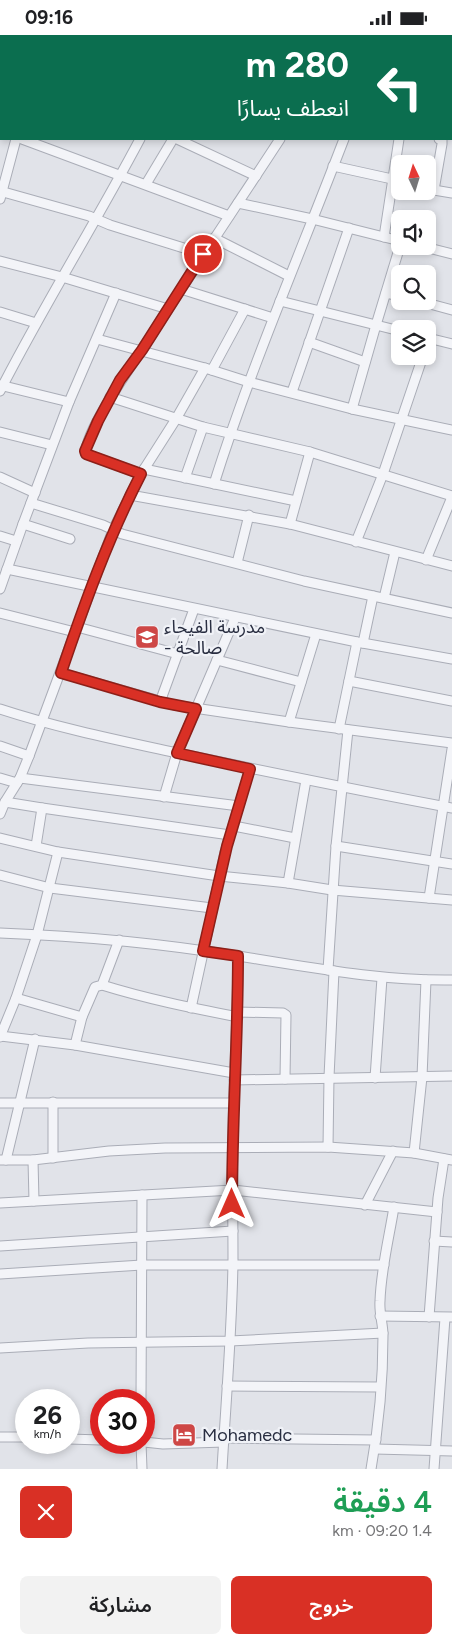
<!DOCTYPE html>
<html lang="ar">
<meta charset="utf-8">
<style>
body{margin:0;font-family:Figtree,"Noto Sans Arabic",sans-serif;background:#f2f2f2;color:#202124;direction:rtl;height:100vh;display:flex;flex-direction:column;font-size:19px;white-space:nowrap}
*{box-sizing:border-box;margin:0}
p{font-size:16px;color:#757577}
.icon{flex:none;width:28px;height:28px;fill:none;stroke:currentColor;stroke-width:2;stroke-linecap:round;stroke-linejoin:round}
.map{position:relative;height:1434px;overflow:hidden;direction:ltr}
.drawer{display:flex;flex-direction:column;background:#fff;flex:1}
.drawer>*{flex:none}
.banner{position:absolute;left:0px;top:0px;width:452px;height:105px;box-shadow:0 2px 8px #0003;direction:rtl;background:#0b6e4f;color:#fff;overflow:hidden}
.needle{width:32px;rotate:356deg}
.tools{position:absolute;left:391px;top:120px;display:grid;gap:10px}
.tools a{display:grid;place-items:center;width:45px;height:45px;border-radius:8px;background:#fff;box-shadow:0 2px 8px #0003;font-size:25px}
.speed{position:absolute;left:15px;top:1354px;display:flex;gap:10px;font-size:25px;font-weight:700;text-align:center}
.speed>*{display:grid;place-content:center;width:65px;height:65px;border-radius:50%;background:#fff;box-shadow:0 2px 8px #0003;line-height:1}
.speed small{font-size:12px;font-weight:400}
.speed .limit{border:8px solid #d22;background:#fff;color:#111}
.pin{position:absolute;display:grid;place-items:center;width:42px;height:42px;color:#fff;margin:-21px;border:2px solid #fff;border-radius:50%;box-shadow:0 1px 5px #0007}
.me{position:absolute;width:55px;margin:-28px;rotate:0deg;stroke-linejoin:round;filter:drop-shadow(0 0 4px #0008)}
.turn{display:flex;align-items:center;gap:18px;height:105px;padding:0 20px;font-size:22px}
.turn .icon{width:65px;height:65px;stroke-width:2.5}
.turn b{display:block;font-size:35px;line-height:42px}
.round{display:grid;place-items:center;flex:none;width:52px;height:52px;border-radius:8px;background:#f2f2f2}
.head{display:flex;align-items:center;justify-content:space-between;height:85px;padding:0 20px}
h1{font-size:30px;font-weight:600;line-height:38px;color:#1e9e55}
.primary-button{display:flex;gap:10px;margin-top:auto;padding:10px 20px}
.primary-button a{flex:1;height:58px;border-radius:8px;background:#d93025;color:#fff;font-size:20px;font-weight:600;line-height:58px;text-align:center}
.primary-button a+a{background:#f2f2f2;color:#202124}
.status{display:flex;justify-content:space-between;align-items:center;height:35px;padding:0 25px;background:#fff;direction:ltr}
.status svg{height:14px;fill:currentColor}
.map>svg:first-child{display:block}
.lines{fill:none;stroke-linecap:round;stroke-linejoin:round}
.minor-casing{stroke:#aaadb7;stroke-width:11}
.minor{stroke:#f3f4f8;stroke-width:9}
.route-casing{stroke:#8d1f18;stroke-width:12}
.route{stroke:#d93025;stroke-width:9}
.labels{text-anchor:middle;stroke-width:4.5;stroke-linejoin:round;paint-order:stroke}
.poi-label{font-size:18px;fill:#292e41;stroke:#f0f2f7;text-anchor:start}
</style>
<div class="status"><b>09:16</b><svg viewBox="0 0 49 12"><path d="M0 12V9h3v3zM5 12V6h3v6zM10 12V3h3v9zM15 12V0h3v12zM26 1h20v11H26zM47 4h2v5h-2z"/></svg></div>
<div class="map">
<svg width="452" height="1434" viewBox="0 0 452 1434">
<rect width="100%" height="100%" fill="#e1e3e9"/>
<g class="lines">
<defs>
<g id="minor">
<path d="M100 0 103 1"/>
<path d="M278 0 280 1"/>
<path d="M65 1 66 0"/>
<path d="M142 1V0"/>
<path d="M197 1V0"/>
<path d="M255 1V0"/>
<path d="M348 1 349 0"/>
<path d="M384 1 385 0"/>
<path d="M416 1 417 0"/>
<path d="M451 56 452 50"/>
<path d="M0 65 1 64"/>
<path d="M451 76 452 77"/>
<path d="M0 95 1 96"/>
<path d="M22 104 229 181"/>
<path d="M177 104 256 141"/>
<path d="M333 131 392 144"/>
<path d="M146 149 173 104"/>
<path d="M428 154 452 158"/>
<path d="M434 155 442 109V105L439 104"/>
<path d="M0 156 89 181 110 190 203 219"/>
<path d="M0 164 16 104"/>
<path d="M238 168 312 184 400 206"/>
<path d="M384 202 399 104"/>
<path d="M214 203 289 241"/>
<path d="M421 211 452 219"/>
<path d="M0 226 62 242 168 274"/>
<path d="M181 254 273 283"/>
<path d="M386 258 400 261"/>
<path d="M280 266 400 296"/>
<path d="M419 266 452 275"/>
<path d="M0 277 36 288"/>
<path d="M428 303 452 309"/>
<path d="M97 304 205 333 249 347 352 374 452 395"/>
<path d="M309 307 365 327"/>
<path d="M212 335 245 274"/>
<path d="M0 350 69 367"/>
<path d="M0 356C44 270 95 189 140 104"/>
<path d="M292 357 349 193"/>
<path d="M110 362 203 392 310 417 452 461"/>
<path d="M352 374 376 290 400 211"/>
<path d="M0 397 52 410"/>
<path d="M144 434 296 466"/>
<path d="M141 439 86 419C82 399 138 321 151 301 193 235 237 170 280 104"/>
<path d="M0 442 35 458"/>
<path d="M185 443 203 392"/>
<path d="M214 449C251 332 300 219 344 104"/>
<path d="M130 460 290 489 452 531"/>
<path d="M31 468 103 490 122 499 304 546 452 578"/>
<path d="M23 489 70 504"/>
<path d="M290 489 310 417"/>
<path d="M0 501 16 506"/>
<path d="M356 507 383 439 423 321"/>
<path d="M426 525 452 462"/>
<path d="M237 528 249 480"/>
<path d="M7 534 357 607 452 624"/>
<path d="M0 554 23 489 69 367 116 258"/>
<path d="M384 563 395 517"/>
<path d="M0 578 75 597"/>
<path d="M77 592 178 619"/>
<path d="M363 608 373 561"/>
<path d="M217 625 301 647"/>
<path d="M61 638 174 670 289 687 452 708"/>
<path d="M349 646 452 666"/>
<path d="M160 667 194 574"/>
<path d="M0 674C58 693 117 705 177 718 268 737 360 756 452 773"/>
<path d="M289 687 316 599"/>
<path d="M339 694 357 607"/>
<path d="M0 711 29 721"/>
<path d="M0 743 17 748"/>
<path d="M20 743 239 771"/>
<path d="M164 762 177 718 235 583"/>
<path d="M5 767 42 773 230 800"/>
<path d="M0 779 5 767 20 743 29 721 113 495 141 439 176 384 205 333"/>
<path d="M234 791 295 803"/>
<path d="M0 803 58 817 219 841 288 848 332 855 452 865"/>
<path d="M36 811 42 773"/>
<path d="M336 811 452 829"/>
<path d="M0 840 50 853 212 873"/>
<path d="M288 848 306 745"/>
<path d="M429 863 452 714"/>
<path d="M0 898C80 901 159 908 238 921 309 932 380 946 452 945"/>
<path d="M328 935 336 811 348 695"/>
<path d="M102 950C147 964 192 973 238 982"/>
<path d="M16 963 82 982"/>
<path d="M191 973 225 817 250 734"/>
<path d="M238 977 283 978 286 980 285 1044"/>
<path d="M0 1001 75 1010 234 1038"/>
<path d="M0 1002 16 963 37 900 58 817"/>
<path d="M75 1010 82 982 95 952 102 950 119 905"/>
<path d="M375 1043 382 943"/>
<path d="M234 1045 452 1041"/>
<path d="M53 1067V1123"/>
<path d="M0 1068H234"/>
<path d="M328 1112 329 1042 334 936"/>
<path d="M414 1118 422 1042 426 945"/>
<path d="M0 1125H33L109 1116 165 1113 328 1112 414 1118 452 1125"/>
<path d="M6 1125 35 1004"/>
<path d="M33 1125 34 1166"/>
<path d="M0 1168 233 1155 437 1177"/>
<path d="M365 1170 393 1116"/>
<path d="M434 1206 452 1207"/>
<path d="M0 1211 233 1196"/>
<path d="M0 1239 142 1230H384"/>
<path d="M380 1281 452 1282"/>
<path d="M429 1282 438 1163 444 1124"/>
<path d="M0 1313 88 1308 230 1306 383 1298"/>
<path d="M227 1351 380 1352"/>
<path d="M141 1365 142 1160"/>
<path d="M0 1402H26"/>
<path d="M224 1403 376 1405"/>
<path d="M69 1404 101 1405"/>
<path d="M144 1407 163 1409 224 1407"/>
<path d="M141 1408 142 1434"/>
<path d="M375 1414 452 1416"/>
<path d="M222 1434C226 1365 232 1296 233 1226 233 1182 232 1138 233 1094 234 1036 238 979 238 921"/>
<path d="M371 1434C379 1390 383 1345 383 1300 383 1289 379 1278 380 1266 381 1234 389 1203 394 1172"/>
<path d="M434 1434 445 1283"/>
</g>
</defs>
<use href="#minor" class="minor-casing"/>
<use href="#minor" class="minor"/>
</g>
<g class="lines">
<defs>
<path id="route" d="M203 219 142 315 120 345 98 386 85 416 86 419 141 439C108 503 84 570 61 638L160 667 196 674 177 718 250 734 227 811 203 916 238 921C238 1004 232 1086 232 1169"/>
</defs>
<use href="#route" class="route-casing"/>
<use href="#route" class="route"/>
</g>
<defs>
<symbol id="school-square" viewBox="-11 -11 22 22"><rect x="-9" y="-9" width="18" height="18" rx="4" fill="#ce4746" stroke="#f0f2f7"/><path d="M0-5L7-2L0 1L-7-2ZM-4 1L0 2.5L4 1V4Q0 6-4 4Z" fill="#fff"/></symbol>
<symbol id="hotel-square" viewBox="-11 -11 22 22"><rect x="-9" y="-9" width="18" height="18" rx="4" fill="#ce4746" stroke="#f0f2f7"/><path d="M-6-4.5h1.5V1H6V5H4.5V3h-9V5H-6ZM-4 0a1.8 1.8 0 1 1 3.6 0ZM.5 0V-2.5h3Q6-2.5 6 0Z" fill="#fff"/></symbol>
</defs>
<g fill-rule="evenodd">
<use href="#school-square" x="133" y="588" width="28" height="28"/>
<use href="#hotel-square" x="170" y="1386" width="28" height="28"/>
</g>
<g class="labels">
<g class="poi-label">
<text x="164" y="598">مدرسة الفيحاء<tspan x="164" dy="21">- صالحة</tspan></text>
<text x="202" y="1406">Mohamedc</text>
</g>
</g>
</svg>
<div class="tools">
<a><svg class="needle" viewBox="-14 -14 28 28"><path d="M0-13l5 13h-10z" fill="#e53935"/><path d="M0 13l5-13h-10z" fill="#757577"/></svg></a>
<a><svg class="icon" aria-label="sound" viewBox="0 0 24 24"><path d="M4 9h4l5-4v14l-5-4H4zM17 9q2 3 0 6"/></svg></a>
<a><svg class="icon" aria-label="search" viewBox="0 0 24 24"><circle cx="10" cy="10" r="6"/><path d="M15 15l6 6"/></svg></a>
<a><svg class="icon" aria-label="layers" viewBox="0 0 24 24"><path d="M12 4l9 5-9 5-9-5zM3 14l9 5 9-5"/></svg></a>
</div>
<div class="speed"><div>26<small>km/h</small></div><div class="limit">30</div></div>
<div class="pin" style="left:203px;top:219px;background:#d93025"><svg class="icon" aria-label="arrive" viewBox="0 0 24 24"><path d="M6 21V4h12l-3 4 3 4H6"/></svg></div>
<svg class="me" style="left:232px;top:1169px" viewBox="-20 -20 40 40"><path d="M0-17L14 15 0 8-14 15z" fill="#d93025" stroke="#fff" stroke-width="4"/></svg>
<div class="banner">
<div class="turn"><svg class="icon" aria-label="left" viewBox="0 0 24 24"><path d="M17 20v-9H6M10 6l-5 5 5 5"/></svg><div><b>280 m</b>انعطف يسارًا</div></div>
</div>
</div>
<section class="drawer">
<div class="head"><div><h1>4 دقيقة</h1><p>1.4 km · 09:20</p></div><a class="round" style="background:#d93025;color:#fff"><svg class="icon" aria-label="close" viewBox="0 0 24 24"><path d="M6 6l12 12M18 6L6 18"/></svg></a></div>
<div class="primary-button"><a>خروج</a><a>مشاركة</a></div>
</section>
